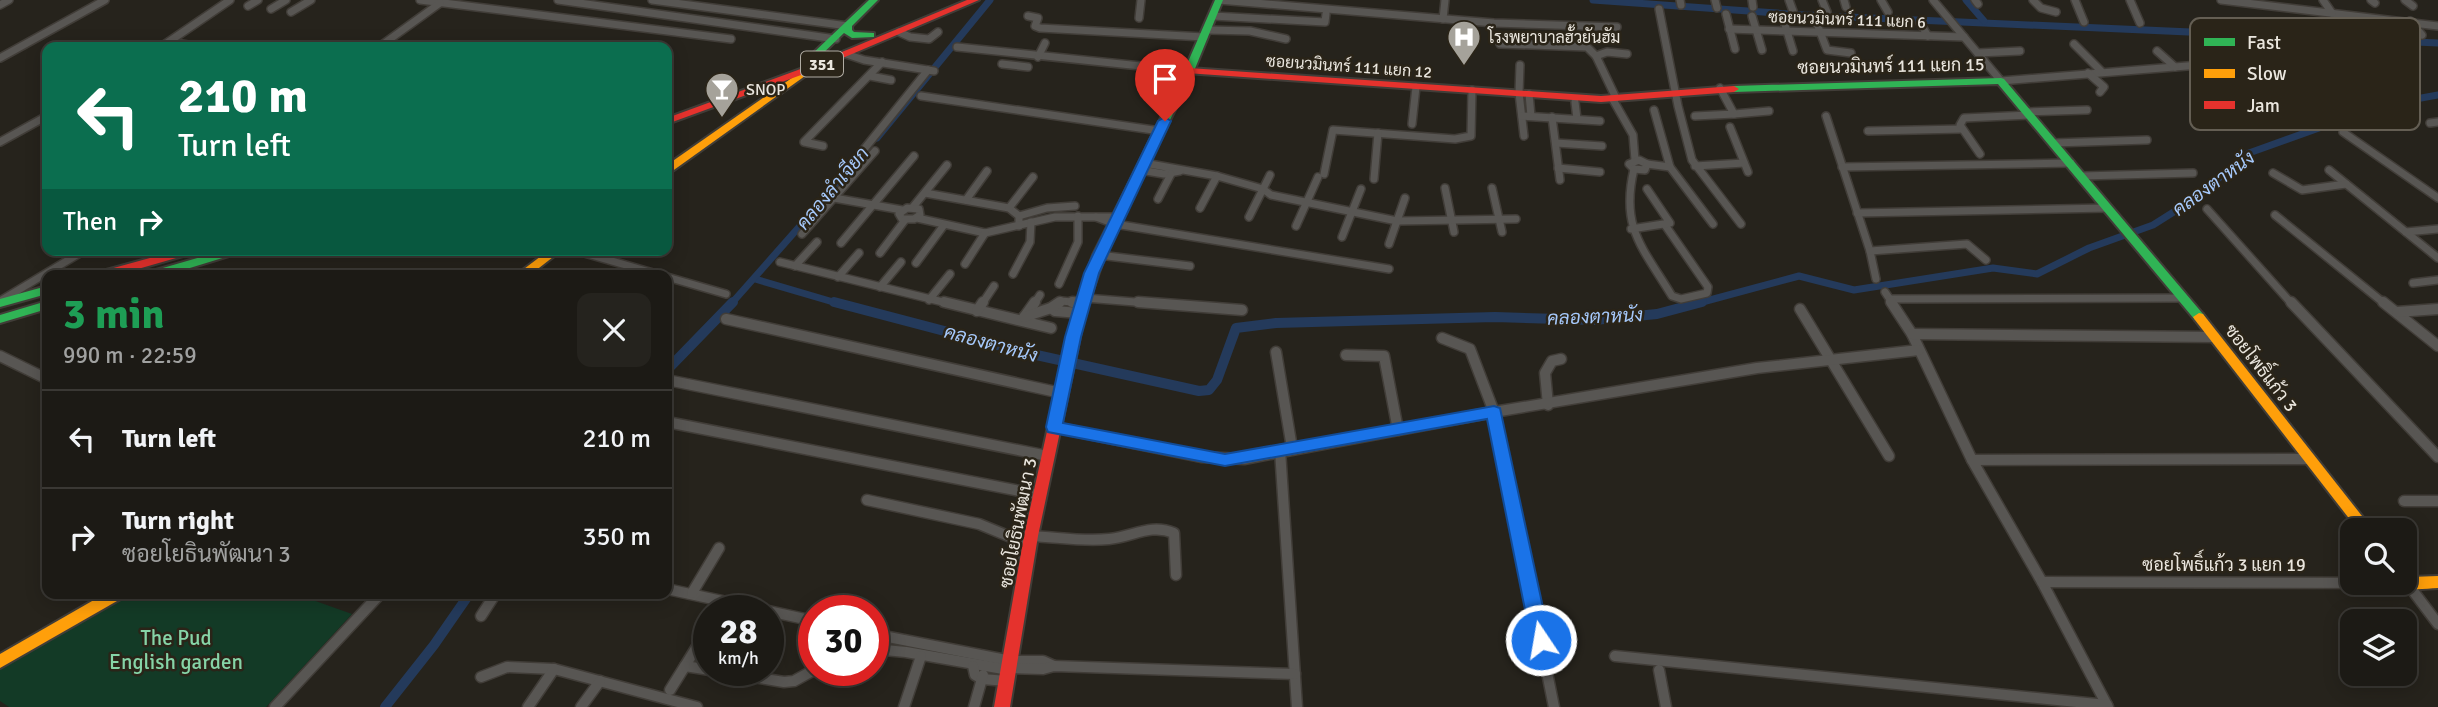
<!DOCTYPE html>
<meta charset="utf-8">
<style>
body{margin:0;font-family:Signika,Sarabun,sans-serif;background:#25231e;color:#f1f3f6;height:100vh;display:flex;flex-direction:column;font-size:26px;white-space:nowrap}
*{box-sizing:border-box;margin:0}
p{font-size:23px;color:#a0a1a0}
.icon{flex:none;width:38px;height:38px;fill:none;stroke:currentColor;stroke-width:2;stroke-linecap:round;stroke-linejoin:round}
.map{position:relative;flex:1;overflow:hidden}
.details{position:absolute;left:42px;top:270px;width:630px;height:329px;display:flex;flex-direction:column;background:#1c1a15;border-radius:14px;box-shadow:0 4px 18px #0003,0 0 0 2px #3a3834}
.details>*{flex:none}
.hud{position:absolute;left:42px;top:42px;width:630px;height:214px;border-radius:14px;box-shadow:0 4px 18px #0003,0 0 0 2px #3a3834;background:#0b6e4f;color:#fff;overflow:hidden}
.controls{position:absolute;left:2340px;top:518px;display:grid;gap:14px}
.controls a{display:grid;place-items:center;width:77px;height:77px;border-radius:14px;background:#1c1a15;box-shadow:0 4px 18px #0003,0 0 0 2px #3a3834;font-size:35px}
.speed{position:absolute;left:693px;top:595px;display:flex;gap:14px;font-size:35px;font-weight:700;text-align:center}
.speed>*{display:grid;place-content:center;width:91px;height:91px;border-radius:50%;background:#1c1a15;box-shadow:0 4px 18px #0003,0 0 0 2px #3a3834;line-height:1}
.speed small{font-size:18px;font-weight:400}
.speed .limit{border:10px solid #d22;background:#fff;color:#111}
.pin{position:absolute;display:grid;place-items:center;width:60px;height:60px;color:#fff;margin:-72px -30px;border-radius:50% 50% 50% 0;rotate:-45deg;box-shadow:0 0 7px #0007}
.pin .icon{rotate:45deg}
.me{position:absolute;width:77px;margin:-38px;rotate:348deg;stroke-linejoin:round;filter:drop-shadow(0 0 5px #0008)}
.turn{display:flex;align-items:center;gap:24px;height:147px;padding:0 21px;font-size:32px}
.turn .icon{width:91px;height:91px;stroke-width:2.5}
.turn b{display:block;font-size:49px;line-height:60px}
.then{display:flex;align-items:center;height:66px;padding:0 21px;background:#0003;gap:14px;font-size:26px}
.round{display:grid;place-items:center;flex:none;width:74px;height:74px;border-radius:14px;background:#25231e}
.overview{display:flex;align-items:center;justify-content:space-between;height:119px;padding:0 21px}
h1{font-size:42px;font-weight:700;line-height:52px;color:#1e9e55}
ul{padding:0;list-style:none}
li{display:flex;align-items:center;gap:21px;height:98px;padding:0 21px;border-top:2px solid #3a3834}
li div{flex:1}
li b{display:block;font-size:26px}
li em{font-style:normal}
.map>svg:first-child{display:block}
.green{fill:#133a26}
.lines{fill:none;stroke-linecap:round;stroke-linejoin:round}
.canal-far1{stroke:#243a5b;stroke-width:7}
.canal{stroke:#243a5b;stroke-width:10}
.street-far1-casing{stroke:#413d38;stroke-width:10}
.street-casing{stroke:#413d38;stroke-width:13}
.fast-casing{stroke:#413d38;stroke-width:4}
.slow-casing{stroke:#413d38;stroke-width:4}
.jam-casing{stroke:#413d38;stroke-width:4}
.street-far1{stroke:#585653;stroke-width:7}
.street{stroke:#585653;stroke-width:10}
.fast{fill:#30b455;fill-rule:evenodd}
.slow{fill:#ff9f0a;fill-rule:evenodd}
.jam{fill:#e5322d;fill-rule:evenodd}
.route{fill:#1a73e8;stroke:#114b97;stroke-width:2}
.labels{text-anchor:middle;stroke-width:5;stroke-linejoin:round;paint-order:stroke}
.far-street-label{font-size:16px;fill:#eae6de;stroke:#2a2418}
.far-poi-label{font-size:16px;fill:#eae6de;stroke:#2a2418;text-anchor:start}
.shield{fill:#2a2418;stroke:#b0aca3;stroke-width:2}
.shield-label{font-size:16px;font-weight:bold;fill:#eae6de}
.street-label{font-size:18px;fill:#eae6de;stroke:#2a2418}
.water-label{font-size:19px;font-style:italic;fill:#a6c9fb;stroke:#2a2418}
.near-park-label{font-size:21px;fill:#86d4a7;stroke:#2a2418}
.key{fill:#2a2418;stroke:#645e53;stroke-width:2}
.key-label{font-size:19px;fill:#eae6de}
</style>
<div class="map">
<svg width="2438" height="707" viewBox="0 0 2438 707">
<rect width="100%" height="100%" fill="#26231c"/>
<path class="green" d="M119 593H293L352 614 266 707H9L0 701V663Z"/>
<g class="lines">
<g class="canal-far1">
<path d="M1593 0 1804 15 2438 43"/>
<path d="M1966 0 1984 21"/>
<path d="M877 138 990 0"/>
<path d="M755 279 840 304"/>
<path d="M731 304 868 149"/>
<path d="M1695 304 1799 276 1854 290 1993 268 2037 274 2089 248 2153 225 2191 201 2249 153 2383 105 2438 95"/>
</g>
<g class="canal">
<path d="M834 302 1032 354 1199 391 1209 390 1217 380 1236 328 1276 323 1495 317 1594 320 1657 314 1702 302"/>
<path d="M667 370 733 302"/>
<path d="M385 707 434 645 470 593"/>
</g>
<defs>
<g id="street-far1">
<path d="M420 0 731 39"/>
<path d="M558 0 836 39"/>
<path d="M652 0 848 26"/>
<path d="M1219 0 1494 23 1617 27"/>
<path d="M1680 0 1681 5"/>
<path d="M1715 0 1717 8"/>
<path d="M1752 0 1753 7"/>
<path d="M1789 0 1793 11"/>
<path d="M1822 0 1827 12"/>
<path d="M1844 0 1846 7"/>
<path d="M1881 0 1888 12"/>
<path d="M1933 0 2001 81 2224 63H2386"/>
<path d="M1975 0 1978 4"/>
<path d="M2033 0 2041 8 2056 12"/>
<path d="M2075 0 2084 22"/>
<path d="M2130 0 2140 23"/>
<path d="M2221 0 2438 26"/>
<path d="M2323 0 2332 13"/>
<path d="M2371 0 2375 3"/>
<path d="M2405 0 2413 6"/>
<path d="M0 5 9 0"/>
<path d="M248 6 258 0"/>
<path d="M271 9 286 0"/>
<path d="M1659 9 1678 106 1692 160 1741 224"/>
<path d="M291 12 311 0"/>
<path d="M1726 14 1735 49"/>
<path d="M1028 16 1038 18 1035 26 1040 28 1204 37"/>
<path d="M1213 16 1325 22 1326 14"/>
<path d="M1752 16 1762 50"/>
<path d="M1139 18 1141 0"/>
<path d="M1783 18 1793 51"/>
<path d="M1443 19 1445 0"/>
<path d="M1816 21 1827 50 1851 53"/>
<path d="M2410 21 2422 35"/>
<path d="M1920 23 1928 36"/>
<path d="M1729 29 1964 37"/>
<path d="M1208 30 1250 31 1286 39"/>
<path d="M899 32 910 37 929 39 938 32"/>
<path d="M169 42 200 47"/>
<path d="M1500 44 1587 47 1596 56"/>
<path d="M2074 44 2102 72"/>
<path d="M161 47 230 0"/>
<path d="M379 47 440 3"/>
<path d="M957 47 1189 71"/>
<path d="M2256 50 2273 62"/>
<path d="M2157 51 2175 67"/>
<path d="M1978 53 2020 51"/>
<path d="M846 54 864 60 934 71"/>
<path d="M1038 57 1045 43"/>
<path d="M0 58 105 0"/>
<path d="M2290 63 2304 84 2323 103"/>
<path d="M2344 63 2367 78 2382 79 2359 63"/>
<path d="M1002 64 1028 67"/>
<path d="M1520 65 1519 93 1524 136"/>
<path d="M2088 73 2104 87 2100 92"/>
<path d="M870 76 891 80"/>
<path d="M2382 79 2398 90 2412 87"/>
<path d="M1529 94 1531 116"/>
<path d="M2375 94 2398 90"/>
<path d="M921 96 1160 131"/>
<path d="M1612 98 1633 135 1635 160"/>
<path d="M1616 98 1596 56 1607 52 1627 54"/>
<path d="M1575 102 1577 119"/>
<path d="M1654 110 1670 167 1713 224"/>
<path d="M2028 112 2087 110"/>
<path d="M1734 114 1769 111"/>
<path d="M1522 116 1600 121"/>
<path d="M1695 116 1734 114 1720 88"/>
<path d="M1826 116 1870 251 1876 279"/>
<path d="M1552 117 1560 180"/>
<path d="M2430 123 2438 122"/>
<path d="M1412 124 1416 87"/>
<path d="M1730 127 1748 172"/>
<path d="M1868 131 1962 129"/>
<path d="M2343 132 2438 198"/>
<path d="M0 142 47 116"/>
<path d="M1556 143 1602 146"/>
<path d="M2053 143 2147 140"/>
<path d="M823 146 804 142 882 62"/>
<path d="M861 153 928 70"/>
<path d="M1980 154 1960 125 1964 118 2030 115"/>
<path d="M1639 160 1647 164 1645 170 1634 169 1629 164Z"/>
<path d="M1144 163 1217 176"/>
<path d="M1647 164 1670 167"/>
<path d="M1695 166 1744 163"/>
<path d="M1842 167 2071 163"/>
<path d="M1558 168 1600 172"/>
<path d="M1634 169C1620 228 1643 248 1672 296L1681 299 1707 293 1708 287 1665 225"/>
<path d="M1140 170 1164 174 1180 171"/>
<path d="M2329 170 2438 258"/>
<path d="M2273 173 2302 190 2346 184"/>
<path d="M1324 174 1333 130 1455 139 1471 136 1472 90"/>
<path d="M2082 176 2193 173"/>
<path d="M1374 179 1378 133"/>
<path d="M1445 188 1454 232"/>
<path d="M1492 188 1502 232"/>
<path d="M925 193 1009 208 1019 216V226"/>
<path d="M834 198 902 210"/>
<path d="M1158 199 1171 174"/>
<path d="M966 200 987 171"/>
<path d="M913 207 947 165"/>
<path d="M907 208 919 209 920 215 914 219H902L899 214Z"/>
<path d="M1009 208 1033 177"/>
<path d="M1200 208 1217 176 1263 189 1271 195 1397 221 1516 219"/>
<path d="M2207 209 2292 304"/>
<path d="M1857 213 2108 208"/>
<path d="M2275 215 2385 304"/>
<path d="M1019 216 1047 208 1075 206"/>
<path d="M1096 217 1115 224 1389 269"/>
<path d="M1249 217 1270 175"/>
<path d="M917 218 985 233 1055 217H1118"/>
<path d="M1296 226 1318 177"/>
<path d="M1631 229 1670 223 1647 189"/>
<path d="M2406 232 2438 229"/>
<path d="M802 234 875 151"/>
<path d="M1342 237 1361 189"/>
<path d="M841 243 914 156"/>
<path d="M1389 244 1405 198"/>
<path d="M574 250 660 275"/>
<path d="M1870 251 1967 244 1986 260"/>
<path d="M880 253 905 220"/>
<path d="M1099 255 1190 266"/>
<path d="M780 262 951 304"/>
<path d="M916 263 944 225"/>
<path d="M965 264 985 233"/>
<path d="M795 266 817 242"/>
<path d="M1013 274 1030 242 1031 222"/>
<path d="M667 277 726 294"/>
<path d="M838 277 859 253"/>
<path d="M2413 283 2438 280"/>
<path d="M1059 284 1078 242V216"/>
<path d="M880 287 901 262"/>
<path d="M1885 292 1893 304"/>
<path d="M1085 298 1160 304"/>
<path d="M1890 299 2184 298"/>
<path d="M929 300 950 274"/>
<path d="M0 301 85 250"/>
<path d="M982 304 994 286"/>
<path d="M1034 304 1040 295"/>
<path d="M1057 304 1061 301 1083 303"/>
</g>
<g id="street">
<path d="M944 302 1051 328"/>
<path d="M1072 302 1083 303"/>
<path d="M1138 302 1242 310"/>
<path d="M1891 302 1912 334 1972 460 2042 582 2108 707"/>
<path d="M2291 302 2438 457"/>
<path d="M2383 302 2438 346"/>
<path d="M1051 308 1055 311 1079 313"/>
<path d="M1800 309 1889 456"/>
<path d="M977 311 983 302"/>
<path d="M2397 312 2438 309"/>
<path d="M1025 316 1035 302"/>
<path d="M1024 317 1051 308 1060 302"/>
<path d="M726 319 1061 393"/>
<path d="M1912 334 2215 337"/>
<path d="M1442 338 1470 349 1494 412 1554 707"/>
<path d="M1276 352 1292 448"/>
<path d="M1346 355 1384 356 1398 430"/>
<path d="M0 356 47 379"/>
<path d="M667 380 1048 456"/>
<path d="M1548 405 1545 373 1552 361 1561 359"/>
<path d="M667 422 1040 495"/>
<path d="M1054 427 1201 457 1244 459 1494 412 1757 368 1919 350"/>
<path d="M1280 450 1297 707"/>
<path d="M1972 460 2310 459"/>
<path d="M867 500 979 524 1030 545"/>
<path d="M2404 501H2438"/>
<path d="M1031 536C1057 537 1083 542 1109 539 1133 537 1150 523 1174 533L1176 575"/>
<path d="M2042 582 2407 583 2438 624"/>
<path d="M667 589 814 621"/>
<path d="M692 593 719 548"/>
<path d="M481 616 496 593"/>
<path d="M709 627 685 666 784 682 794 681 814 670"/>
<path d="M873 634 1011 661H1043L1054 666"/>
<path d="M873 649 906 652 1009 670"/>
<path d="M1615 656 2107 705"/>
<path d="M973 666 975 675 982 679 1007 681"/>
<path d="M1010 668 1043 669 1054 666 1295 674"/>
<path d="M1659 670 1666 707"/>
<path d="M481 677 507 667 554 669 697 707"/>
<path d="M670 690 685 666"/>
<path d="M275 707 381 593"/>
<path d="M528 707 554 669"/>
<path d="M581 707 600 681"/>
<path d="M904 707 921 656"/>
<path d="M974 707 983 675"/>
</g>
<g id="fast">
<path d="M869 0H878L852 26V30L854 32 874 33V37L852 38 844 33 816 60H810V56Z"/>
<path d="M1215 0H1223L1194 71 1138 185 1133 188 1129 187 1128 185 1184 71Z"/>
<path d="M2001 78 2004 79 2203 314 2205 317 2203 320H2195L1998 84 1734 92 1729 89 1734 86Z"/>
<path d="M225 250H243L242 252 167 275H147L149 272Z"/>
<path d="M47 286V294L0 307V299Z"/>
<path d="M47 301V309L0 323V315Z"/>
</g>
<g id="slow">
<path d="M809 66 814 69 812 71 671 172 667 173V165Z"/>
<path d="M549 250H562L530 275H516Z"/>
<path d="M2199 313 2203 314 2373 530H2358L2195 320 2193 317Z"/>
<path d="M2404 574 2410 577 2438 576V588C2425 588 2407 593 2398 583H2404Z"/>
<path d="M106 593H126L124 597 0 668V654Z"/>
</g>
<g id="jam">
<path d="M967 0H979L812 71 667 124V118L806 67Z"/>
<path d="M1189 68 1601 96 1734 86 1739 89 1734 92 1601 102 1186 73V69Z"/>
<path d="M1133 182 1138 185 1105 255 1085 313 1038 536 1010 707H994L1024 536 1073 313 1093 255 1128 185Z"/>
<path d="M179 250H198L197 252 117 275H97L99 272Z"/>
</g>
</defs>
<use href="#street-far1" class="street-far1-casing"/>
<use href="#street" class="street-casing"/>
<use href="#fast" class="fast-casing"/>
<use href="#slow" class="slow-casing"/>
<use href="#jam" class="jam-casing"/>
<use href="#street-far1" class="street-far1"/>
<use href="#street" class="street"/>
<use href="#fast" class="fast"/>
<use href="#slow" class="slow"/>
<use href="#jam" class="jam"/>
</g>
<path class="route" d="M1165 117 1171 121 1099 273 1081 337 1063 423 1225 454 1494 406 1500 408 1550 640 1548 646 1541 649 1534 646 1531 640 1487 419 1225 466 1048 432 1046 427 1065 337 1084 273 1158 121Z"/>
<defs>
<symbol id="hospital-pin" viewBox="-11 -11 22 30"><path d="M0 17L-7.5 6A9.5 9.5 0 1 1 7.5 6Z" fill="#a5a29a" stroke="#2a2418"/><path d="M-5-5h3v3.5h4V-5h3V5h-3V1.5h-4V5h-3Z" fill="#fff"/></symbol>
<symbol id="bar-pin" viewBox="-11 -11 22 30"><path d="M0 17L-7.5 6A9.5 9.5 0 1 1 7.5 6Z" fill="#a5a29a" stroke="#2a2418"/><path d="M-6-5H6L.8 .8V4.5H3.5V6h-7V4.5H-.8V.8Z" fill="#fff"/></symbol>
</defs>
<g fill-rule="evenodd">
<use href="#hospital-pin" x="1445" y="18" width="38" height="52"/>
<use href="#bar-pin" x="703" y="70" width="38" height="52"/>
</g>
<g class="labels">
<g class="far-street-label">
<text transform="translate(1847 19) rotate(2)" y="6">ซอยนวมินทร์ 111 แยก 6</text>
<text transform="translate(1349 66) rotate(4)" y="6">ซอยนวมินทร์ 111 แยก 12</text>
</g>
<g class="far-poi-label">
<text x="1488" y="43">โรงพยาบาลฮั้วยันฮัม</text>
<text x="746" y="95">SNOP</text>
</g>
<rect class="shield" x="801" y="51.5" width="42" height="25" rx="5"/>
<g class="shield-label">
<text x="822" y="70">351</text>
</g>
<g class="street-label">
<text transform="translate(1891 66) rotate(-1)" y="6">ซอยนวมินทร์ 111 แยก 15</text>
<text transform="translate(2261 368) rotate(52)" y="6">ซอยโพธิ์แก้ว 3</text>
<text transform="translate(1018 523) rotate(-79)" y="6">ซอยโยธินพัฒนา 3</text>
<text x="2224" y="571">ซอยโพธิ์แก้ว 3 แยก 19</text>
</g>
<g class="water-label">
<text transform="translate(2213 183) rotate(-36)" y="7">คลองตาหนัง</text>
<text transform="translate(832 188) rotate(-50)" y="7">คลองลำเจียก</text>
<text transform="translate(1595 316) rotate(-2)" y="7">คลองตาหนัง</text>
<text transform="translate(991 343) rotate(15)" y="7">คลองตาหนัง</text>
</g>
<g class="near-park-label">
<text x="176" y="645">The Pud<tspan x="176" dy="24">English garden</tspan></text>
</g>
</g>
<rect x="2190" y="18" width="230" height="112" rx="10" class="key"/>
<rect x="2204" y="38" width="31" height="8" fill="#30b455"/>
<rect x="2204" y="69" width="31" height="9" fill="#ff9f0a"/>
<rect x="2204" y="101" width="31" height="8" fill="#e5322d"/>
<g class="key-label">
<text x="2247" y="49">Fast</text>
<text x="2247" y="80">Slow</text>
<text x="2247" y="112">Jam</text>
</g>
</svg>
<div class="controls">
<a><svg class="icon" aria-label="search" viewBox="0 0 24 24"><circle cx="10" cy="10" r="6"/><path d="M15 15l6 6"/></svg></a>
<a><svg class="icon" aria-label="layers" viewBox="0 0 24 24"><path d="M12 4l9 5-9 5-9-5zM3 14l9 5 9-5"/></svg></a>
</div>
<div class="speed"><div>28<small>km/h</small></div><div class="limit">30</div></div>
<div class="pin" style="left:1165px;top:121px;background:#d93025"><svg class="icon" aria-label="arrive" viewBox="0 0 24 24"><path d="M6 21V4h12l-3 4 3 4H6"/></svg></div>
<svg class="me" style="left:1541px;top:640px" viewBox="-20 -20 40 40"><circle r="17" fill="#1a73e8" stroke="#fff" stroke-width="3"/><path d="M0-11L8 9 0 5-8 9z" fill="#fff"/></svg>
<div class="hud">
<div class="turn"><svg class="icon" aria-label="left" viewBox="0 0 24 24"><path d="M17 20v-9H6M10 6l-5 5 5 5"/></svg><div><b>210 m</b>Turn left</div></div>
<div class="then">Then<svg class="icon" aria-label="right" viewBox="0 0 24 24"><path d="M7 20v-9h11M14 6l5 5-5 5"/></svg></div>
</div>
<section class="details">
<div class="overview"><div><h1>3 min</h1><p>990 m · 22:59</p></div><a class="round"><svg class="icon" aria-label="close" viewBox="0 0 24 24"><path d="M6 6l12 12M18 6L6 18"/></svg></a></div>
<ul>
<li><svg class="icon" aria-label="left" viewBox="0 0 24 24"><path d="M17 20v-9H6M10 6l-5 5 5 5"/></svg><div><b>Turn left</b></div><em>210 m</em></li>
<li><svg class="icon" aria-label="right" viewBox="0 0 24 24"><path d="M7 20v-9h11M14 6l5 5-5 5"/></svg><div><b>Turn right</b><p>ซอยโยธินพัฒนา 3</p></div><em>350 m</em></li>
</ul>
</section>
</div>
